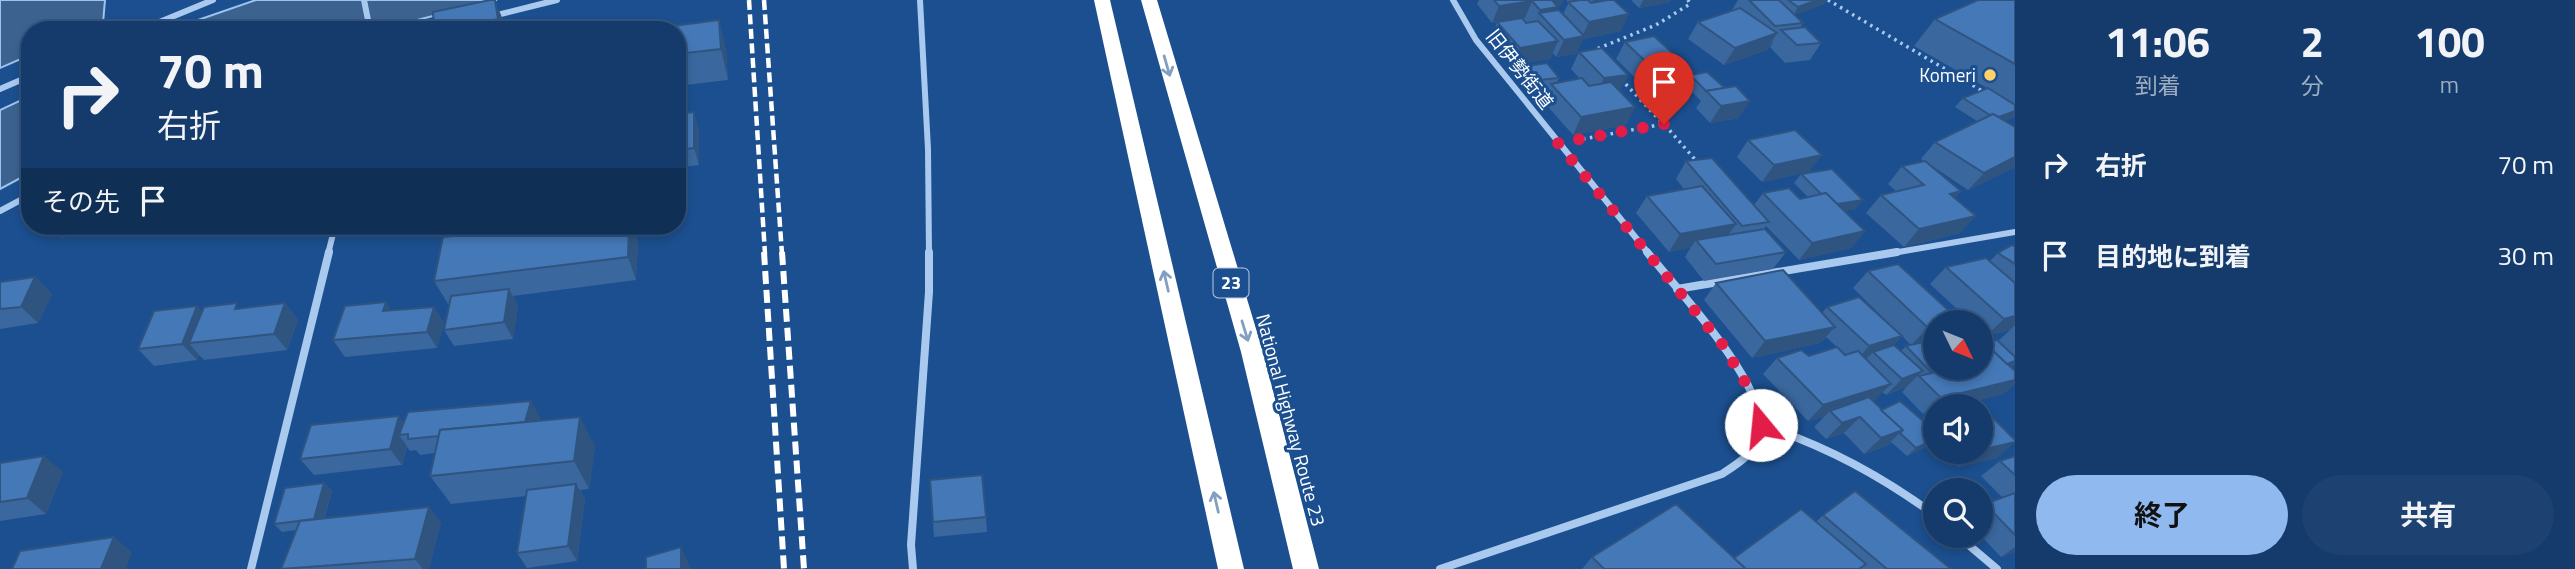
<!DOCTYPE html>
<html lang="ja">
<meta charset="utf-8">
<style>
body{margin:0;font-family:"Titillium Web","Noto Sans JP",sans-serif;background:#1d4271;color:#f1f3f6;height:100vh;display:flex;flex-direction:column;font-size:26px;white-space:nowrap}
*{box-sizing:border-box;margin:0}
p{font-size:23px;color:#9dadc1}
.icon{flex:none;width:38px;height:38px;fill:none;stroke:currentColor;stroke-width:2;stroke-linecap:round;stroke-linejoin:round}
.map{position:relative;flex:1;overflow:hidden}
.panel{display:flex;flex-direction:column;background:#143b6b;width:560px}
.panel>*{flex:none}
.top-card{position:absolute;left:21px;top:21px;width:665px;height:214px;border-radius:28px;box-shadow:0 4px 10px #0003,0 0 0 2px #33557e;background:#143b6b;color:#f1f3f6;overflow:hidden}
.needle{width:46px;rotate:133deg}
.fabs{position:absolute;left:1923px;top:310px;display:grid;gap:14px}
.fabs a{display:grid;place-items:center;width:70px;height:70px;border-radius:50%;background:#143b6b;box-shadow:0 4px 10px #0003,0 0 0 2px #33557e;font-size:35px}
.pin{position:absolute;display:grid;place-items:center;width:60px;height:60px;color:#fff;margin:-72px -30px;border-radius:50% 50% 50% 0;rotate:-45deg;box-shadow:0 0 7px #0007}
.pin .icon{rotate:45deg}
.me{position:absolute;width:77px;margin:-38px;rotate:343deg;stroke-linejoin:round;filter:drop-shadow(0 0 5px #0008)}
.turn{display:flex;align-items:center;gap:24px;height:147px;padding:0 21px;font-size:32px}
.turn .icon{width:91px;height:91px;stroke-width:2.5}
.turn b{display:block;font-size:49px;line-height:60px}
.then{display:flex;align-items:center;height:66px;padding:0 21px;background:#0003;gap:14px;font-size:26px}
.eta{display:flex;justify-content:space-evenly;align-items:center;height:119px;text-align:center}
.eta b{font-size:42px;font-weight:700;line-height:49px}
.cta{display:flex;gap:14px;margin-top:auto;padding:14px 21px}
.cta a{flex:1;height:80px;border-radius:42px;background:#90b9f0;color:#111;font-size:28px;font-weight:700;line-height:80px;text-align:center}
.cta a+a{background:#1d4271;color:#f1f3f6}
ul{padding:0;list-style:none}
li{display:flex;align-items:center;gap:21px;height:91px;padding:0 21px}
li div{flex:1}
li b{display:block;font-size:26px}
li em{font-style:normal}
main{display:flex;flex:1;min-height:0}
.map>svg:first-child{display:block}
.water{fill:#3c6290;stroke:#9cc4f0;stroke-width:2}
.lines{fill:none;stroke-linecap:round;stroke-linejoin:round}
.path{stroke:#a9c9ee;stroke-width:3.5;stroke-dasharray:2.5 4.5;stroke-linecap:butt}
.street-far1{stroke:#a9c9ee;stroke-width:6}
.street{stroke:#a9c9ee;stroke-width:8}
.highway{fill:#fff;fill-rule:evenodd}
.rail-far1{stroke:#fff;stroke-width:4.5;stroke-dasharray:10 4.5;stroke-linecap:butt}
.rail{stroke:#fff;stroke-width:6;stroke-dasharray:13 6;stroke-linecap:butt}
.wall{fill:#3a679d}
.shaded-wall{fill:#305480}
.building{fill:#4478b7;stroke:#305480;stroke-width:2}
.oneway{stroke:#829ec1}
.route{stroke:#e11d48;stroke-width:12;stroke-dasharray:0 21.6}
.poi-dot{fill:#ffd166;stroke:#1b4f8f;stroke-width:2.5}
.labels{text-anchor:middle;stroke-width:6;stroke-linejoin:round;paint-order:stroke}
.shield{fill:#1b4f8f;stroke:#bbcadd;stroke-width:2}
.shield-label{font-size:18px;font-weight:bold;fill:#fff}
.street-label{font-size:19px;fill:#fff;stroke:#1b4f8f}
.poi-label{font-size:19px;fill:#fff;stroke:#1b4f8f;text-anchor:end}
</style>
<main>
<div class="map">
<svg width="2015" height="569" viewBox="0 0 2015 569">
<rect width="100%" height="100%" fill="#1b4f8f"/>
<g class="water">
<path d="M0 0H105L103 23 89 30H30V55L0 68Z"/>
<path d="M256 0H497L397 25 396 22 362 30H169Z"/>
<path d="M30 96V173L0 189V110Z"/>
</g>
<g class="lines">
<g class="path">
<path d="M1828 0 1984 92"/>
<path d="M1596 52 1594 50 1656 25 1690 4 1688 0"/>
<path d="M1621 79 1663 124"/>
<path d="M1583 139 1664 124 1699 164"/>
</g>
<g class="street-far1">
<path d="M364 0 370 30"/>
<path d="M920 0 928 149 929 254"/>
<path d="M1453 0 1476 40 1649 254"/>
<path d="M493 16 557 0"/>
<path d="M140 30 213 0"/>
<path d="M0 89 30 76"/>
<path d="M0 211 30 195"/>
<path d="M328 254 335 226"/>
<path d="M1887 254 2015 232"/>
</g>
<g class="street">
<path d="M1677 289 1897 252"/>
<path d="M1761 425C1825 445 1882 476 1936 516"/>
<path d="M1958 536 1997 569"/>
<path d="M251 569 329 252"/>
<path d="M913 569 911 545 929 292V252"/>
<path d="M1440 569 1722 474C1739 463 1756 453 1760 431 1767 384 1677 289 1647 252"/>
</g>
<g class="highway">
<path d="M1094 0H1110L1244 569H1218Z"/>
<path d="M1141 0H1157L1263 352 1319 569H1293L1241 352Z"/>
</g>
<g class="rail-far1">
<path d="M749 0 765 254"/>
<path d="M764 0 782 254"/>
</g>
<g class="rail">
<path d="M764 252 784 569"/>
<path d="M782 252 804 569"/>
</g>
</g>
<g class="wall">
<path d="M1479 0H1563L1561 5 1557 6V10L1563 14 1569 2 1566 0H1614L1621 31 1583 39 1576 54 1556 57 1553 53 1550 59 1513 65 1491 40 1497 22 1511 20 1492 23 1477 4Z"/>
<path d="M1631 0H1671L1670 2 1639 8Z"/>
<path d="M1738 0H1827L1824 4 1794 15 1803 23 1800 28 1821 43 1810 60 1785 63 1770 47 1773 42H1772L1767 50 1724 65 1688 39 1698 22 1732 10Z"/>
<path d="M2015 0V115L2012 118 2005 121 2015 127V167L1968 190 1929 164 1961 191 1955 198 1960 233 1904 247 1866 213 1881 195 1897 192 1888 184 1902 166 1924 161 1921 159 1935 142 1977 121 1955 107 1963 98 1987 88 1914 46 1935 19Z"/>
<path d="M719 20 726 51 728 80 677 86V30Z"/>
<path d="M1625 42 1691 75 1739 118 1710 123 1696 108 1701 101 1685 85 1683 89 1653 95 1616 59Z"/>
<path d="M1579 52 1628 75 1619 91 1626 125 1573 135 1543 101 1549 88 1535 90 1523 75 1527 66 1559 78 1557 83 1580 79 1571 69Z"/>
<path d="M677 114 699 130V165L677 168Z"/>
<path d="M1748 140 1809 172 1762 182 1737 157Z"/>
<path d="M1686 161 1754 205 1763 193 1800 199 1808 197 1794 183 1801 174 1856 209 1844 211 1865 231 1851 248 1799 260 1766 226 1764 229 1786 252 1773 269 1704 281 1685 257 1691 247 1669 252 1636 213 1647 196 1684 189 1676 179Z"/>
<path d="M557 226H632L638 242 636 280 513 296 518 306 513 339 454 346 444 330 449 304H448L434 281Z"/>
<path d="M2015 247V364L2011 367 2015 371V384L2003 394 1923 414 1902 392 1909 384 1906 387 1886 395 1882 392 1875 400 1872 401 1881 410 1926 424 1936 416V442L1935 441 1930 445 1907 456 1891 442 1886 446 1864 454 1844 433 1826 439 1814 427 1825 416 1808 421 1763 374 1777 358 1809 356 1846 355 1826 337 1820 343 1752 358 1704 300 1716 283 1822 313 1827 307 1902 336 1893 345 1901 351 1906 346 1985 343 1998 341 2010 330 1986 336 1981 332V322H1971L1930 284 1946 267 1990 261 1998 253Z"/>
<path d="M1868 271 1959 320 1957 322H1936V339L1911 345 1853 288Z"/>
<path d="M35 277 52 294 38 323 0 329V282Z"/>
<path d="M285 303 298 320 287 350 204 360 199 355 197 360 154 366 138 349 197 306 202 312Z"/>
<path d="M434 307 444 323 437 348 345 357 333 340 392 310Z"/>
<path d="M540 417 539 421 595 446 589 489 580 490 585 499 577 561 527 568 517 553 526 496 451 504 430 476 435 453 420 455 416 450 410 451 407 447 402 465 314 475 300 459 404 422Z"/>
<path d="M1944 452H1981L1997 458 1959 467Z"/>
<path d="M2015 456V552L2001 557 1981 536V507L1985 504 2003 498 1981 476 2000 461Z"/>
<path d="M0 463 63 472 46 514 0 521Z"/>
<path d="M930 480 986 517 987 532 934 537Z"/>
<path d="M324 483 332 491 324 519 441 522 429 569H281L296 530 282 532 274 524Z"/>
<path d="M1823 515 1951 569H1582L1592 557 1734 558 1816 522Z"/>
</g>
<g class="shaded-wall">
<path d="M495 0 507 30H446Z"/>
<path d="M1550 0H1563L1561 5 1546 8Z"/>
<path d="M1593 0H1608L1586 16Z"/>
<path d="M1643 0H1671L1670 2 1639 8Z"/>
<path d="M1817 0H1827L1824 4 1793 16 1798 7Z"/>
<path d="M1532 1 1525 18 1492 23 1499 6Z"/>
<path d="M1558 7 1551 24 1539 13 1533 27 1540 10Z"/>
<path d="M1629 14 1621 31 1583 39 1576 54 1556 57 1564 40 1582 37 1589 22Z"/>
<path d="M719 20 726 51 728 80 721 49Z"/>
<path d="M1777 33 1767 50 1724 65 1735 48Z"/>
<path d="M1558 41 1550 59 1513 65 1520 48Z"/>
<path d="M1693 72 1683 89 1653 95 1663 78Z"/>
<path d="M1628 75 1619 92 1595 96 1604 78Z"/>
<path d="M1750 101 1739 118 1710 123 1721 106Z"/>
<path d="M1635 107 1626 125 1573 135 1581 117Z"/>
<path d="M2015 111V115L2012 118 1988 128 1996 119Z"/>
<path d="M694 112 699 130V165L694 148Z"/>
<path d="M1822 155 1809 172 1762 182 1774 165Z"/>
<path d="M2015 157V167L1968 190 1984 173Z"/>
<path d="M1961 191 1946 208 1950 194Z"/>
<path d="M1863 200 1856 209 1824 215 1832 205Z"/>
<path d="M1976 216 1960 233 1904 247 1919 229Z"/>
<path d="M1736 224 1724 241 1696 240 1691 247 1669 252 1680 234Z"/>
<path d="M49 226H105L61 239Z"/>
<path d="M629 226H632L638 242 636 280 628 257Z"/>
<path d="M1865 231 1851 248 1799 260 1812 243Z"/>
<path d="M35 277 52 294 38 323 21 307Z"/>
<path d="M509 289 518 306 513 339 504 322Z"/>
<path d="M386 302 397 319 383 311Z"/>
<path d="M285 303 298 320 287 350 274 334Z"/>
<path d="M197 306 211 323 189 343 199 355 197 360 182 344Z"/>
<path d="M434 307 444 323 437 348 427 332Z"/>
<path d="M2015 316V326H2014L2010 330 1986 336 2004 319Z"/>
<path d="M1936 326V339L1911 345 1928 328Z"/>
<path d="M1835 327 1820 343 1752 358 1765 341Z"/>
<path d="M1902 336 1886 352H1873L1867 358 1854 363 1869 346Z"/>
<path d="M2015 361V364L2009 369 2005 364Z"/>
<path d="M1923 371 1906 387 1886 395 1902 379Z"/>
<path d="M2015 380V384L2003 394 1957 406H1936V411L1923 414 1941 398Z"/>
<path d="M1891 384 1875 400 1832 413 1830 411 1825 416 1808 421 1823 405Z"/>
<path d="M531 401 540 417 533 442 524 426Z"/>
<path d="M399 416 411 432 408 434 399 435 407 446 402 465 390 449Z"/>
<path d="M580 417 595 446 589 489 574 461Z"/>
<path d="M1860 417 1844 433 1826 439 1842 423Z"/>
<path d="M1903 430 1886 446 1864 454 1881 438Z"/>
<path d="M1936 439V440L1930 445 1907 456 1916 448Z"/>
<path d="M2015 442 1997 458 1959 467 1977 452H1981V450Z"/>
<path d="M44 456 63 472 46 514 27 498Z"/>
<path d="M324 483 332 491 321 527 314 519Z"/>
<path d="M576 484 585 499 577 561 568 546Z"/>
<path d="M429 507 441 522 429 569H423L415 559Z"/>
<path d="M114 537 132 552 126 569H101Z"/>
<path d="M681 547 690 567V569H681Z"/>
<path d="M2015 547V552L2001 557Z"/>
</g>
<g class="building">
<path d="M490 0H495L498 19 446 30H434L433 12Z"/>
<path d="M1494 0H1552L1558 7 1540 10 1532 1 1499 6Z"/>
<path d="M1580 0H1588L1591 3 1608 0H1614L1629 14 1589 22 1568 2Z"/>
<path d="M1749 0H1779L1803 23 1775 26Z"/>
<path d="M1788 0H1817L1798 7Z"/>
<path d="M1978 0H2015V64L1935 19Z"/>
<path d="M1740 8 1777 33 1735 48 1698 22Z"/>
<path d="M1559 10 1584 36 1564 40 1539 13Z"/>
<path d="M1522 18 1526 23 1538 21 1558 41 1520 48 1497 22Z"/>
<path d="M719 20 721 49 677 54V30H650V29Z"/>
<path d="M1805 27 1821 43 1797 45 1781 30Z"/>
<path d="M1654 36 1693 72 1663 78 1625 42Z"/>
<path d="M1602 48 1628 75 1604 78 1579 52Z"/>
<path d="M1547 63 1559 78 1539 80 1527 66Z"/>
<path d="M1707 72 1725 88 1706 91 1691 76V75Z"/>
<path d="M1582 78 1589 86 1611 82 1635 107 1581 117 1551 84Z"/>
<path d="M1736 86 1750 101 1721 106 1706 91Z"/>
<path d="M1988 88 2015 105V111L1999 117 1993 114 1990 115 1963 98Z"/>
<path d="M694 112V148L677 150V114Z"/>
<path d="M1993 114 2015 127V157L1984 173 1935 142Z"/>
<path d="M1795 130 1822 155 1774 165 1748 140Z"/>
<path d="M1712 158 1769 222 1742 226 1686 161Z"/>
<path d="M1925 161 1961 191 1950 194 1976 216 1919 229 1881 195 1924 185 1902 166Z"/>
<path d="M1832 169 1863 200 1837 204 1826 193 1821 194 1801 174Z"/>
<path d="M1702 186 1736 224 1680 234 1647 196Z"/>
<path d="M1789 188 1800 199 1826 193 1865 231 1812 243 1763 193Z"/>
<path d="M557 226H629L628 257 434 281 443 237Z"/>
<path d="M1765 229 1786 252 1716 264 1696 240Z"/>
<path d="M2012 245 2015 247V264L1998 253Z"/>
<path d="M1986 258 2015 283V316L2004 319 1946 267Z"/>
<path d="M1898 264 1959 320 1952 322H1936V326L1928 328 1868 271Z"/>
<path d="M1783 270 1835 327 1765 341 1716 283Z"/>
<path d="M35 277 21 307 0 309V282Z"/>
<path d="M509 289 504 322 444 330 451 296Z"/>
<path d="M1859 297 1902 336 1869 346 1827 307Z"/>
<path d="M386 302 383 311 434 307 427 332 333 340 345 306Z"/>
<path d="M237 303 235 309 285 303 274 334 189 343 204 307Z"/>
<path d="M197 306 182 344 138 349 154 311Z"/>
<path d="M1936 339V368H1981V339L2015 371V380L1941 398 1919 376 1932 373 1906 346Z"/>
<path d="M1997 340 2015 357V361L2007 364 1985 343Z"/>
<path d="M1894 345 1923 371 1902 379 1873 352Z"/>
<path d="M1837 347 1845 355 1858 351 1891 384 1823 405 1777 358 1801 350 1809 356Z"/>
<path d="M1869 397 1903 430 1881 438 1860 417 1842 423 1830 411Z"/>
<path d="M531 401 525 422 440 430 439 436 408 439V434L399 435 408 412Z"/>
<path d="M1900 401 1936 432V439L1916 448 1900 433 1903 430 1881 410Z"/>
<path d="M1978 403 2015 440V442L1981 450V406H1964Z"/>
<path d="M399 416 390 449 300 459 311 425Z"/>
<path d="M580 417 574 461 430 476 440 430Z"/>
<path d="M44 456 27 498 0 502V463Z"/>
<path d="M2015 456V475L2000 461Z"/>
<path d="M982 475 986 517 933 522 930 480Z"/>
<path d="M324 483 314 519 274 524 285 488Z"/>
<path d="M576 484 568 546 517 553 527 490Z"/>
<path d="M1855 491 1951 569H1887L1823 515Z"/>
<path d="M2015 493V535L1985 504Z"/>
<path d="M1676 504 1746 569H1604L1592 557Z"/>
<path d="M429 507 415 559 281 569 300 521Z"/>
<path d="M1801 509 1866 564 1859 569H1746L1734 558Z"/>
<path d="M114 537 101 569H12L20 551Z"/>
<path d="M681 547V569H646V557Z"/>
</g>
<defs><path id="oneway-shaft" d="M-6 0H5M1.5-3L5.5 0L1.5 3" fill="none" stroke-width="1.6" stroke-linecap="round" stroke-linejoin="round" transform="scale(1.75)"/></defs>
<g class="oneway">
<use href="#oneway-shaft" transform="translate(1167 66) rotate(74)"/>
<use href="#oneway-shaft" transform="translate(1166 281) rotate(-103)"/>
<use href="#oneway-shaft" transform="translate(1245 331) rotate(73)"/>
<use href="#oneway-shaft" transform="translate(1216 502) rotate(-103)"/>
</g>
<g class="lines">
<path class="route" d="M1664 124 1558 143 1722 344 1753 395 1761 425"/>
</g>
<circle class="poi-dot" cx="1990" cy="75" r="7"/>
<g class="labels">
<rect class="shield" x="1213.5" y="268.5" width="35" height="29" rx="5"/>
<g class="shield-label">
<text x="1231" y="289">23</text>
</g>
<g class="street-label">
<text transform="translate(1520 69) rotate(52)" y="7">旧伊勢街道</text>
<text transform="translate(1291 420) rotate(75)" y="7">National Highway Route 23</text>
</g>
<g class="poi-label">
<text x="1976" y="82">Komeri</text>
</g>
</g>
</svg>
<div class="fabs">
<a><svg class="needle" viewBox="-14 -14 28 28"><path d="M0-13l5 13h-10z" fill="#e53935"/><path d="M0 13l5-13h-10z" fill="#9dadc1"/></svg></a>
<a><svg class="icon" aria-label="sound" viewBox="0 0 24 24"><path d="M4 9h4l5-4v14l-5-4H4zM17 9q2 3 0 6"/></svg></a>
<a><svg class="icon" aria-label="search" viewBox="0 0 24 24"><circle cx="10" cy="10" r="6"/><path d="M15 15l6 6"/></svg></a>
</div>
<div class="pin" style="left:1664px;top:124px;background:#d93025"><svg class="icon" aria-label="arrive" viewBox="0 0 24 24"><path d="M6 21V4h12l-3 4 3 4H6"/></svg></div>
<svg class="me" style="left:1761px;top:425px" viewBox="-20 -20 40 40"><circle r="19" fill="#fff"/><path d="M0-13L10 11 0 6-10 11z" fill="#e11d48"/></svg>
<div class="top-card">
<div class="turn"><svg class="icon" aria-label="right" viewBox="0 0 24 24"><path d="M7 20v-9h11M14 6l5 5-5 5"/></svg><div><b>70 m</b>右折</div></div>
<div class="then">その先<svg class="icon" aria-label="arrive" viewBox="0 0 24 24"><path d="M6 21V4h12l-3 4 3 4H6"/></svg></div>
</div>
</div>
<section class="panel">
<div class="eta">
<div><b>11:06</b><p>到着</p></div>
<div><b>2</b><p>分</p></div>
<div><b>100</b><p>m</p></div>
</div>
<ul>
<li><svg class="icon" aria-label="right" viewBox="0 0 24 24"><path d="M7 20v-9h11M14 6l5 5-5 5"/></svg><div><b>右折</b></div><em>70 m</em></li>
<li><svg class="icon" aria-label="arrive" viewBox="0 0 24 24"><path d="M6 21V4h12l-3 4 3 4H6"/></svg><div><b>目的地に到着</b></div><em>30 m</em></li>
</ul>
<div class="cta"><a>終了</a><a>共有</a></div>
</section>
</main>
